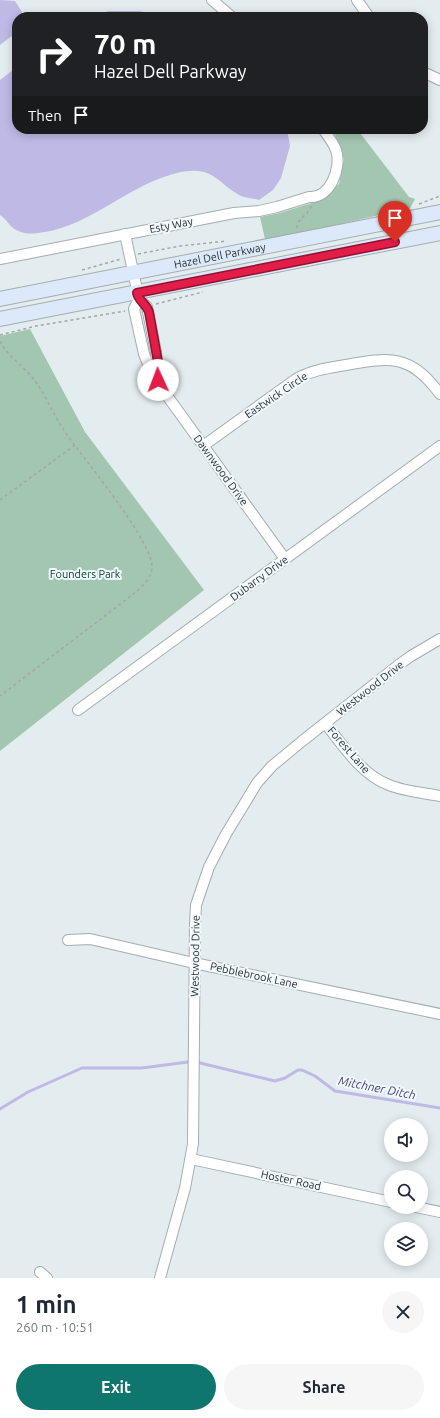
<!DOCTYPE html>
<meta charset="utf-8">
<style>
body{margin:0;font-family:Ubuntu,sans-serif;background:#f6f6f7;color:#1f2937;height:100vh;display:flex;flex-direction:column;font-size:15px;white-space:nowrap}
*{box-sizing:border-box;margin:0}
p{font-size:13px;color:#747a83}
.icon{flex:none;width:22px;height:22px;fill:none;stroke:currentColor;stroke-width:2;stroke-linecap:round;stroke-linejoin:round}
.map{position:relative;height:1278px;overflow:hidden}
.details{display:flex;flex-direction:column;background:#fff;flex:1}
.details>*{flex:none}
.hud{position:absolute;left:12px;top:12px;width:416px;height:122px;border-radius:16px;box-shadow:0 2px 10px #0003;background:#202124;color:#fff;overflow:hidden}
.tools{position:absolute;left:384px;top:1118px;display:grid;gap:8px}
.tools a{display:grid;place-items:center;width:44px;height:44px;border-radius:50%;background:#fff;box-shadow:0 2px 10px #0003;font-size:20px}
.pin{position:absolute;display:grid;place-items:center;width:34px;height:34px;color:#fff;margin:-41px -17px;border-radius:50% 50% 50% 0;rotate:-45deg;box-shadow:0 0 4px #0007}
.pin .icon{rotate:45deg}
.me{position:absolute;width:44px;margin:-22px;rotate:358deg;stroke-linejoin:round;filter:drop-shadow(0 0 3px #0008)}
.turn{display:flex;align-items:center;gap:14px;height:84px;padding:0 16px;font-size:18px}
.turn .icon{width:52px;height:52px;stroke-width:2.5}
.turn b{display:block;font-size:28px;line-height:34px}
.then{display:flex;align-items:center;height:38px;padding:0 16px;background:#0003;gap:8px;font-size:15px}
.round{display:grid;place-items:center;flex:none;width:42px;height:42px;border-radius:21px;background:#f6f6f7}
.head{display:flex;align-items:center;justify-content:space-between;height:68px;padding:0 16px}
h1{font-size:24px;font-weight:600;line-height:30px}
.primary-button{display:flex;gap:8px;margin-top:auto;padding:8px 16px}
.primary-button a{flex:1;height:46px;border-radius:24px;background:#0f766e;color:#fff;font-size:16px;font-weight:600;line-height:46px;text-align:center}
.primary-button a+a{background:#f6f6f7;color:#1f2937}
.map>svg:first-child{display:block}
.green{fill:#a2c6af}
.water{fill:#bfb9e6}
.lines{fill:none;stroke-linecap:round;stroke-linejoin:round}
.stream{stroke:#bfb9e6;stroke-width:3}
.street-casing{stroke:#a4adb0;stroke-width:12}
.secondary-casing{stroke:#a4adb0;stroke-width:16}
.path{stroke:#a1a7aa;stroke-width:1.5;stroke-dasharray:3 3;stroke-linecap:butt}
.street{stroke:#fff;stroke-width:10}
.secondary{stroke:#dce9fb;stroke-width:14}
.route-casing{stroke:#92132f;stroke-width:10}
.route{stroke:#e11d48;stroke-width:7}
.labels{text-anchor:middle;stroke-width:4;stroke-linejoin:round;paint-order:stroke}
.street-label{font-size:11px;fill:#2c2f30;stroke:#f0f9fd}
.park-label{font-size:11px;fill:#074227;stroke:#f0f9fd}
.water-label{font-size:12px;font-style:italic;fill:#4b4078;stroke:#f0f9fd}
</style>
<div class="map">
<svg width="440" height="1278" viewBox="0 0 440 1278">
<rect width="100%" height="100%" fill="#e3ecef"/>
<g class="green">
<path d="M342 129H357L409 197 415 199 410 208 327 227 265 239 260 217 280 213 315 202 329 193 339 184 344 159 335 134Z"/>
<path d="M30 329 85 432 204 590 0 751V336Z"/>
</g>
<g class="water">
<path d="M0 0 15 1 22 12 23 17H17V32L0 45Z"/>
<path d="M108 11H140L160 17H96Z"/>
<path d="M17 67V129H287L290 146 281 178 273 190 259 200C253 198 246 198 241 196 221 186 215 169 190 171 180 171 170 175 161 178 121 193 87 225 45 232 37 233 29 235 21 232 10 229 7 219 0 215V80Z"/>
</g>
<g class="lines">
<g class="stream">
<path d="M200 1063 275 1081 285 1078 298 1070H302L315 1076 335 1091 440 1108"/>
<path d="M0 1109 28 1092 82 1068H142L188 1062"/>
</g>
<defs>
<g id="street">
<path d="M212 0 232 17"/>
<path d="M357 0 369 17"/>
<path d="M423 72 440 80"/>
<path d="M125 234 139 299 134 309 144 354 148 364 168 397 285 559"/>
<path d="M0 259 234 213 259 211 277 207 309 197C330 199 342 168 336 150 333 142 328 136 323 129"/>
<path d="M139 299 147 307 156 352 158 380"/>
<path d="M203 446 296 379C312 370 328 368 346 365 391 357 410 354 440 394"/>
<path d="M78 710 440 446"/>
<path d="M326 724C343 746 362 775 389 785 403 791 424 793 440 796"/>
<path d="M68 940 90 939 194 963 440 1014"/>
<path d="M191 1159 391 1202"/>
<path d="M416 1207 440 1212"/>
<path d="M40 1272 47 1278"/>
<path d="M160 1278 185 1188 193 1144 195 924 196 905 209 867 226 834 257 783 272 766 301 742 400 664 411 656 440 639"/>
</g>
<g id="secondary">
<path id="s1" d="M0 299 440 212"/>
<path d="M0 319 440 233"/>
</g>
</defs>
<use href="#street" class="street-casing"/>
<use href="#secondary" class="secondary-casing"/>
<g class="path">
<path d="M419 204 440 196"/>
<path d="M297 228C297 218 309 215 311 206"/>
<path d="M138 254 180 246 227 241"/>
<path d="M82 270 121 259"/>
<path d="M156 304 203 292"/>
<path d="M0 335 36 326 125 311"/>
<path d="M0 341C8 357 25 367 36 382 47 398 54 416 65 432 83 458 152 540 152 567 152 577 143 586 136 592L0 696"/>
<path d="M0 500 75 445"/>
</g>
<use href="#street" class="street"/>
<use href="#secondary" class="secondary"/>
</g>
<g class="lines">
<defs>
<path id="route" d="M158 380V362L149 312C146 303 139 302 137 293L395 242"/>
</defs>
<use href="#route" class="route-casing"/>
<use href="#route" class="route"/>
</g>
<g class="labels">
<g class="street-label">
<text transform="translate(171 225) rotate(-11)" y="4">Esty Way</text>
<text dy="4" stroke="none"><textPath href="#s1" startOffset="224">Hazel Dell Parkway</textPath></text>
<text transform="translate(276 395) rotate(-34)" y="4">Eastwick Circle</text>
<text transform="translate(221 470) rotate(54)" y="4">Dawnwood Drive</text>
<text transform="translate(259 578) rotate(-36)" y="4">Dubarry Drive</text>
<text transform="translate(370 688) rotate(-38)" y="4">Westwood Drive</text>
<text transform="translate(349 750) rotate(49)" y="4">Forest Lane</text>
<text transform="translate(195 956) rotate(-89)" y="4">Westwood Drive</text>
<text transform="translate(254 975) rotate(12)" y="4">Pebblebrook Lane</text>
<text transform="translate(291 1180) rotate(12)" y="4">Hoster Road</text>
</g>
<g class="park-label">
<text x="85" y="578">Founders Park</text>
</g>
<g class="water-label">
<text transform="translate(377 1088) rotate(11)" y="4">Mitchner Ditch</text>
</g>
</g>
</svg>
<div class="tools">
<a><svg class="icon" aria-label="sound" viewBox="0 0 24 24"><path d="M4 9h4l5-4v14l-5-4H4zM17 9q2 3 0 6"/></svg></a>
<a><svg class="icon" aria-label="search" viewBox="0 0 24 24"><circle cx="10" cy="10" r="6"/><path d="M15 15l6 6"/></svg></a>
<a><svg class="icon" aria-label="layers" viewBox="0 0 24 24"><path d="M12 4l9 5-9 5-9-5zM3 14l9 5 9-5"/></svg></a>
</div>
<div class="pin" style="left:395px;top:242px;background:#d93025"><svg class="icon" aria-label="arrive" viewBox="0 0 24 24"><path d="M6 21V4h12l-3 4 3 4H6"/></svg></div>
<svg class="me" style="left:158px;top:380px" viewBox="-20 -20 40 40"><circle r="19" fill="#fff"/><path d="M0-13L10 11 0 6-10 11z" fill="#e11d48"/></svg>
<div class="hud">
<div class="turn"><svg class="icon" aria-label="right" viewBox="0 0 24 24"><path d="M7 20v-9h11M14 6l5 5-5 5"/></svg><div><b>70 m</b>Hazel Dell Parkway</div></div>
<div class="then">Then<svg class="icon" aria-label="arrive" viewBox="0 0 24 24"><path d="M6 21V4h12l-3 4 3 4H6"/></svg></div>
</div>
</div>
<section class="details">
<div class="head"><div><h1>1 min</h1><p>260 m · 10:51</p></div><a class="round"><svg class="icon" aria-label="close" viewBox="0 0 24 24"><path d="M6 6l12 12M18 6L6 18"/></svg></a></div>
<div class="primary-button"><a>Exit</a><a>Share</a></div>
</section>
